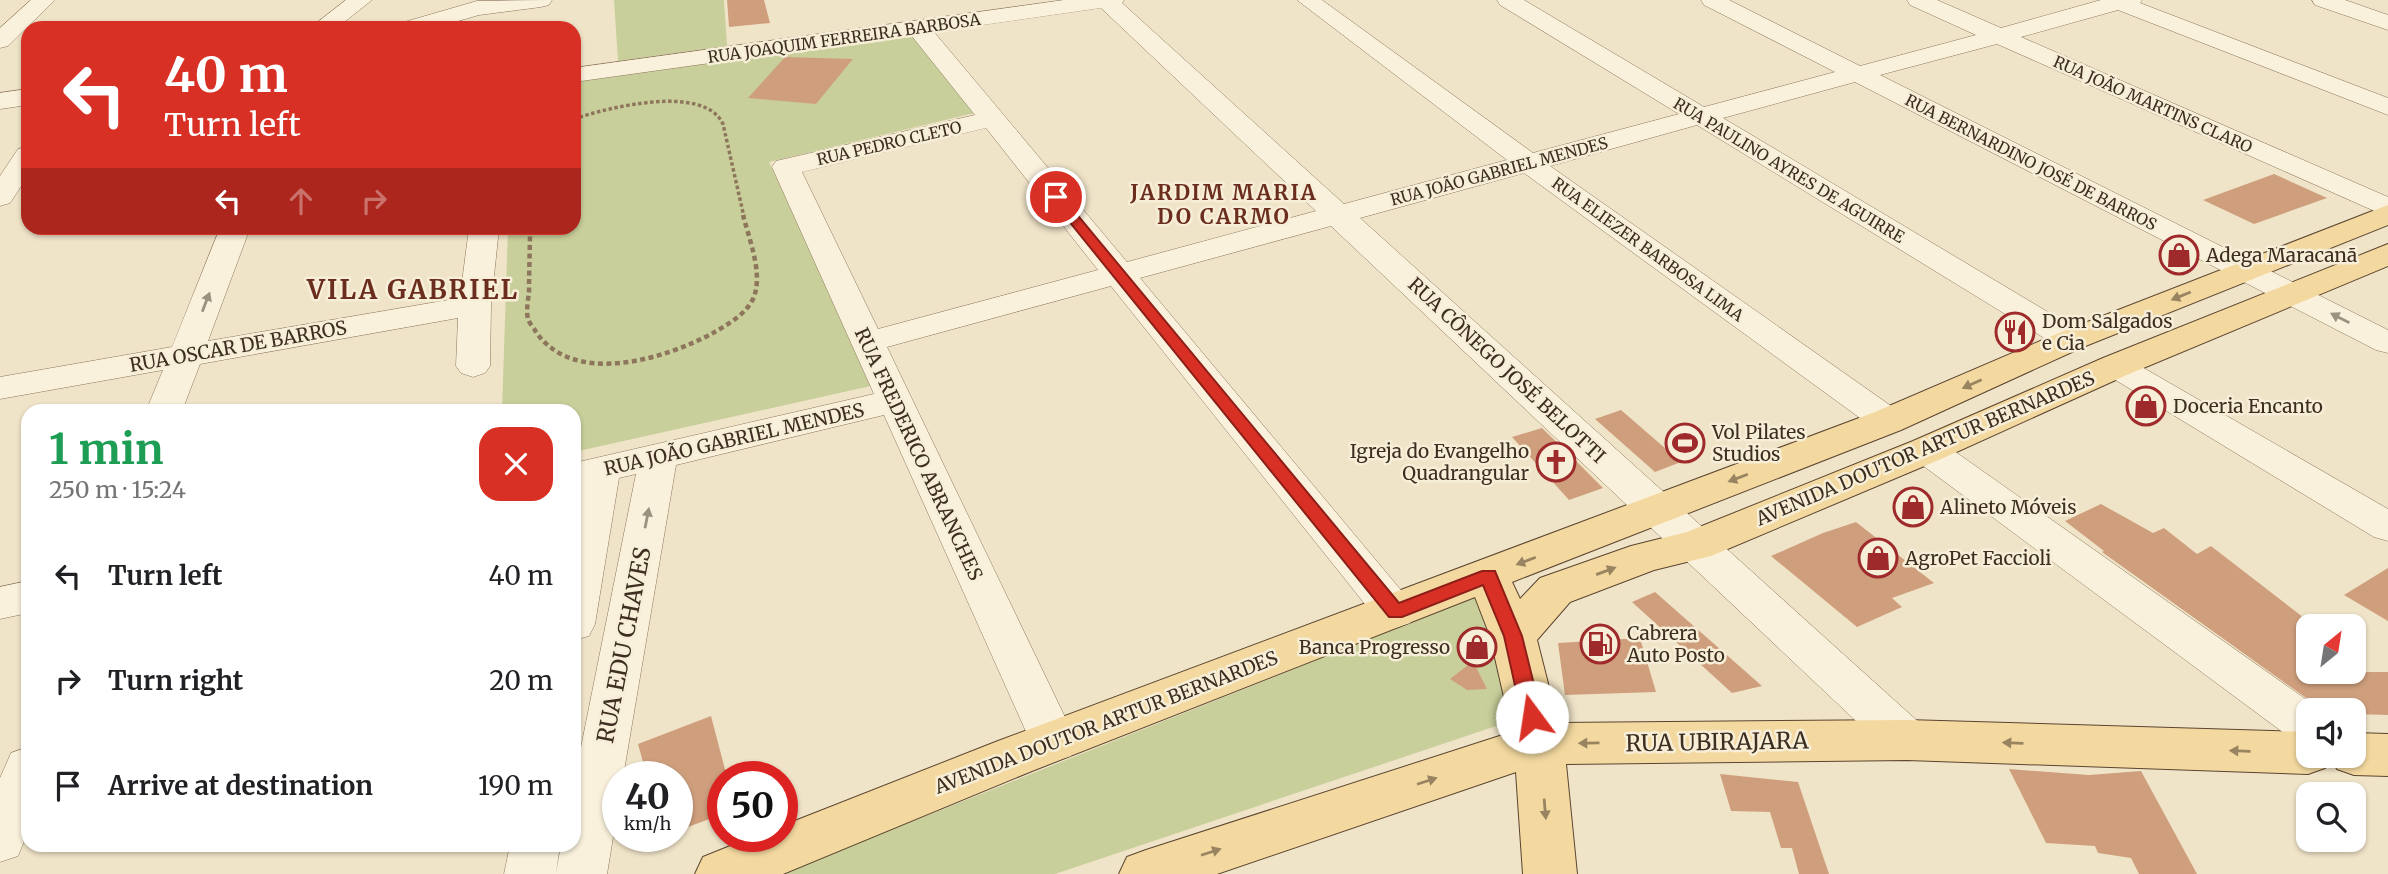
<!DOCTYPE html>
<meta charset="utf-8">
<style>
body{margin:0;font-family:Merriweather,serif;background:#f2f2f2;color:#202124;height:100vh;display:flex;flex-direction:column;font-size:26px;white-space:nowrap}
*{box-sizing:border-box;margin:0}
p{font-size:23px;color:#757577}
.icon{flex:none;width:38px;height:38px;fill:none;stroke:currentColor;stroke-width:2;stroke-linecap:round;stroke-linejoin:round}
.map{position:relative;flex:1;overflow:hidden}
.drawer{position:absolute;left:21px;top:404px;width:560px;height:448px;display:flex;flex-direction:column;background:#fff;border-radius:21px;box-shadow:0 2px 5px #0004}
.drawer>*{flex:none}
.top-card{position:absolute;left:21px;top:21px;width:560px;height:214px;border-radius:21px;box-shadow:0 2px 5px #0004;background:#d93025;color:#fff;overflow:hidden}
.needle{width:46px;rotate:30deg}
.fabs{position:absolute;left:2296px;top:614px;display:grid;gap:14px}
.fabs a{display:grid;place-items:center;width:70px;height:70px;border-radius:14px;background:#fff;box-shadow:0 2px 5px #0004;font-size:35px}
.speed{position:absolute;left:602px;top:761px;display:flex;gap:14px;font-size:35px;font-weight:700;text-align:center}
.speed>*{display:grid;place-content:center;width:91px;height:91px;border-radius:50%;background:#fff;box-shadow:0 2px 5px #0004;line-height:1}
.speed small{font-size:18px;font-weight:400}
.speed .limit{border:10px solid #d22;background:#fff;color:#111}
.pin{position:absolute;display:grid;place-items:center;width:60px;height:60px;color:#fff;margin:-30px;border:4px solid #fff;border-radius:50%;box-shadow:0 2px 7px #0007}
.me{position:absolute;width:77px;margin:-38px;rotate:346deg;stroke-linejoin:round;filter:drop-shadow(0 0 5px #0008)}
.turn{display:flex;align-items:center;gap:24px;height:147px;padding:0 28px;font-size:32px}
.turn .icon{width:91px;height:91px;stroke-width:2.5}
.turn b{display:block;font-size:49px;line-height:60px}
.lanes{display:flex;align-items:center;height:66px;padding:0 28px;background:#0003;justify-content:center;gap:35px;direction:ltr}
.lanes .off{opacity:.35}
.round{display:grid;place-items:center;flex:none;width:74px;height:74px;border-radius:21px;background:#f2f2f2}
.summary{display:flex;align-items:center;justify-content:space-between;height:119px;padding:0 28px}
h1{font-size:42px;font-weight:700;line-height:52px;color:#1e9e55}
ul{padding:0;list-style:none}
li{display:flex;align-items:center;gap:21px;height:105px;padding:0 28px}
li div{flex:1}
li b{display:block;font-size:26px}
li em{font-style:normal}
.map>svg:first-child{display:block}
.green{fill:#c9cf9b}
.building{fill:#cf9f7d}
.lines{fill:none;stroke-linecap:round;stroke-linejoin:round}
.minor-casing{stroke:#8d765c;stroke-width:1}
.major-casing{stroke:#5b4430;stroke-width:2}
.path-far1{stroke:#8d765c;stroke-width:3.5;stroke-dasharray:3.5 2.5;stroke-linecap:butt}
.path{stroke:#8d765c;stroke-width:4.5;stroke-dasharray:5 3.5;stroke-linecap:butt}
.minor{fill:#faf1dc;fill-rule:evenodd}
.major{fill:#f3d9a0;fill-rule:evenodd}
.oneway{fill:#988460}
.oneway2{fill:#9c907e}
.route{fill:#d93025;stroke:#8d1f18;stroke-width:2}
.labels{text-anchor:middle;stroke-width:5;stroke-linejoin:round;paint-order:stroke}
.far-street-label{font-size:16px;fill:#3d2e20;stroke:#f7eed8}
.poi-label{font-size:19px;fill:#3d2e20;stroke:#f7eed8;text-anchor:start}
.street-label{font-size:19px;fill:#3d2e20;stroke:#f7eed8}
.far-district-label{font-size:21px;font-weight:bold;letter-spacing:2px;fill:#6b2e1e;stroke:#f7eed8}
.near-street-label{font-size:23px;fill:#3d2e20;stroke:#f7eed8}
.district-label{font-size:26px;font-weight:bold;letter-spacing:2px;fill:#6b2e1e;stroke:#f7eed8}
</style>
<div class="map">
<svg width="2388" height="874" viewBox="0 0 2388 874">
<rect width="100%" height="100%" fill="#f0e4c8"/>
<g class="green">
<path d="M614 0H724L727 46 618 61Z"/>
<path d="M914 33 979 112 769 162 875 385 574 452V411H502L508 228H574V80Z"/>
<path d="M1480 595 1517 719 1055 874H780Z"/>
</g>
<g class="building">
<path d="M727 0H764L770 23 729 27Z"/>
<path d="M785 57 853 59 816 104 748 98Z"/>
<path d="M2274 174 2327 198 2254 224 2203 200Z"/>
<path d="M1621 410 1681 462 1655 472 1595 419Z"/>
<path d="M1542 428 1573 458 1603 488 1569 500 1512 437Z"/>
<path d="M2101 504 2153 533 2164 528 2197 554 2211 546 2308 621V672H2388V715L2354 714V710H2323L2102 552 2104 551 2065 521Z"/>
<path d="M1856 522 1934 583 1892 598 1902 607 1857 627 1771 556 1823 533Z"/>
<path d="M2388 568V621L2344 595Z"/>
<path d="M1655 592 1762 686 1732 693 1632 602Z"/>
<path d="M1640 638 1656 692 1565 695 1558 643Z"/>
<path d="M1473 661 1487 689 1467 690 1450 679Z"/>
<path d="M711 716 727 777H723V814L677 831V777H629L643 762 638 744Z"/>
<path d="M2009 769 2089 775 2141 771 2197 874H2139L2131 858 2098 853 2095 846 2046 843Z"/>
<path d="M1720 774 1798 782 1829 874H1799L1792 848H1781L1770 812 1731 811Z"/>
</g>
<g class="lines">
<defs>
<g id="minor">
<path d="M31 0H55L8 46 0 48V28Z"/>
<path d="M346 0H372L337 28H310Z"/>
<path d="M552 0 549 5 541 7 479 15 434 28H397L401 23 477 1Z"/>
<path d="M1064 0H1124L1122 3 1344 204 1507 160 1297 0H1322L1533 153 1679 114 1500 5 1497 0H1524L1704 107 1835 72 1704 5 1701 0H1729L1860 66 1976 35 1910 5 1907 0H1937L2001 28 2101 0H2142L2140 3 2388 98V115L2118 10 2021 37 2388 197V217L1997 44 1880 75 2388 330V353L2376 350 1855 82 1723 118 2083 333 2088 340 2083 347 2071 350 2059 347 1697 125 1550 166 1901 413 1906 421 1901 429 1888 433 1875 429 1524 173 1360 218 1923 726 1930 740 1923 754 1907 759 1891 754 1331 226 1140 278 1410 601 1416 612 1410 623 1395 628 1380 623 1111 286 887 347 1077 742 1071 756 1054 761 1037 756 884 415 676 465 623 777H618V807L607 874H504L510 845H560L556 873 561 845H574V782L636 474 619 478 595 624 589 636 574 640V512L579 488 574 489V463L874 394 772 167 776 161 975 115 911 35 574 82V68ZM1101 8 1316 211 1127 262 934 32ZM986 128 1098 270 878 329 802 172Z"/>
<path d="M2312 0H2345L2388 15V30L2315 5Z"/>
<path d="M28 89V105L0 109V93Z"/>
<path d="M28 147V176L10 203 0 206V176L18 149Z"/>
<path d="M220 228H250L208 341 460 298 469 228H499L491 305 490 366 485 373 473 377 461 373 456 366 458 318 200 364 182 411H146L163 370 0 399V377L172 347Z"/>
<path d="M2116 355 2128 359 2388 509V541L2374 537 2104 373 2099 366 2104 359Z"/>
<path d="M1927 438 1940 441 2321 710H2308V745L2292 739 1914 459 1908 450 1914 441Z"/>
<path d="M28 581V613L0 619V587Z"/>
<path d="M28 747V832L18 856 0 862V778L11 753Z"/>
</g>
<path id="major" d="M2388 205V225L2083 347 1901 430 1512 582 1520 599 1540 578 1631 546 1687 532 1913 441 2103 358 2388 244V266L2129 374 1941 459 1711 556 1654 570 1570 602 1537 640 1558 723 1907 720 2308 732V756H2354V733L2388 734V776L2354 775 2337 769 2331 757 2325 768 2308 774 1907 760 1566 764 1577 874H1523L1516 772 1217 874H1119L1127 857 1146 850 1512 732 1490 636 1475 597 1032 771 783 874H695L703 857 755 836H782V826L998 741 1875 412 2059 333Z"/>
</defs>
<use href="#minor" class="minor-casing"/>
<use href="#major" class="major-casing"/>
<path class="path-far1" d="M574 119C606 108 704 83 723 124L744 217"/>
<path class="path" d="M530 228C530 249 529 271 529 292 528 300 526 311 528 319 529 323 534 328 536 332 574 387 665 359 713 333 727 325 746 314 753 299 764 275 749 239 743 215"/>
<use href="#minor" class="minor"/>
<use href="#major" class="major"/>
</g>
<defs><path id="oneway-solid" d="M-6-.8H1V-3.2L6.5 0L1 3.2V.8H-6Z" transform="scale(1.75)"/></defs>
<g class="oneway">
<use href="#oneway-solid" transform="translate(2181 296) rotate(158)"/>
<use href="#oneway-solid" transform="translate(1972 384) rotate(156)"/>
<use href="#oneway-solid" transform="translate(1738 478) rotate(159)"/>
<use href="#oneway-solid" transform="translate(1526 561) rotate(159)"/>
<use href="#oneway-solid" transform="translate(1606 571) rotate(-20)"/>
<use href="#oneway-solid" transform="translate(1589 743) rotate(179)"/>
<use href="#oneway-solid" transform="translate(2013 743) rotate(-178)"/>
<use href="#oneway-solid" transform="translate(2240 751) rotate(-178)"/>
<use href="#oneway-solid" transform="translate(1427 781) rotate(-18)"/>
<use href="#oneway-solid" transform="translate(1545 809) rotate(85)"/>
<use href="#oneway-solid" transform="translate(1211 852) rotate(-18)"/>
</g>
<g class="oneway2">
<use href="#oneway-solid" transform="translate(206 302) rotate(-69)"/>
<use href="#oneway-solid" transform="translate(2340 318) rotate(-153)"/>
<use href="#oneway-solid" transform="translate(647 518) rotate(-79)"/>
</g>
<path class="route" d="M1056 193 1060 194 1399 603 1482 571H1495L1522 636 1542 717 1539 723 1532 725 1525 723 1522 717 1504 636 1483 585 1402 617H1389L1051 199V194Z"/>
<defs>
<symbol id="shop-ring" viewBox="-11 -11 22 22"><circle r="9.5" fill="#f7eed8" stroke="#9e2a2b" stroke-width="1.5"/><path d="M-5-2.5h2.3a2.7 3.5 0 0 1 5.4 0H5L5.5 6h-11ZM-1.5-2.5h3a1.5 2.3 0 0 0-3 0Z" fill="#9e2a2b"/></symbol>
<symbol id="restaurant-ring" viewBox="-11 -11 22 22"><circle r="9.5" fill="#f7eed8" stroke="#9e2a2b" stroke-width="1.5"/><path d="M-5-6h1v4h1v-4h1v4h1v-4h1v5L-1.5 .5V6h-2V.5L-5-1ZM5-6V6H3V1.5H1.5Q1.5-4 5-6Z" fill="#9e2a2b"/></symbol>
<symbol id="stadium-ring" viewBox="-11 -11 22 22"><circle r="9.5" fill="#f7eed8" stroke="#9e2a2b" stroke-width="1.5"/><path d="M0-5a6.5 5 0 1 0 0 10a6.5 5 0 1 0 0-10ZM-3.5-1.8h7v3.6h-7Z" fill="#9e2a2b"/></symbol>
<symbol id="church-ring" viewBox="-11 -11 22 22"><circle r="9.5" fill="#f7eed8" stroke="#9e2a2b" stroke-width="1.5"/><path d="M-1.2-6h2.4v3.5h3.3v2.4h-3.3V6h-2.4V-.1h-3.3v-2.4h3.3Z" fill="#9e2a2b"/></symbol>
<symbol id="fuel-ring" viewBox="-11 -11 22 22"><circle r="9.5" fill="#f7eed8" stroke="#9e2a2b" stroke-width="1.5"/><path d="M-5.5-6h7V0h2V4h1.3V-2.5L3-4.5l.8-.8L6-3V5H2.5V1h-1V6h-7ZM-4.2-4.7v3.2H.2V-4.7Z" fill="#9e2a2b"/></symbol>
</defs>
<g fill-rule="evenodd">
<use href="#shop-ring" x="2157" y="233" width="44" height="44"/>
<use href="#restaurant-ring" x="1993" y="310" width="44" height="44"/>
<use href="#shop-ring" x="2124" y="384" width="44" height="44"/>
<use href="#stadium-ring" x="1663" y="421" width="44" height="44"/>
<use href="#church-ring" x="1534" y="440" width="44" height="44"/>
<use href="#shop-ring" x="1891" y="485" width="44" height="44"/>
<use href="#shop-ring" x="1856" y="536" width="44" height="44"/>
<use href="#fuel-ring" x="1578" y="622" width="44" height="44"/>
<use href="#shop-ring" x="1455" y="625" width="44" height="44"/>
</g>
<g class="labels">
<g class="far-street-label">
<text transform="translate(844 38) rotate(-8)" y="6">RUA JOAQUIM FERREIRA BARBOSA</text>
<text transform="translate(2153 104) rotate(24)" y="6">RUA JOÃO MARTINS CLARO</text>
<text transform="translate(889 143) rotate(-13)" y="6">RUA PEDRO CLETO</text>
<text transform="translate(2031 162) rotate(27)" y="6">RUA BERNARDINO JOSÉ DE BARROS</text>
<text transform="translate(1789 170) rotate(31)" y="6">RUA PAULINO AYRES DE AGUIRRE</text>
<text transform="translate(1499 171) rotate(-15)" y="6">RUA JOÃO GABRIEL MENDES</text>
<text transform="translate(1648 249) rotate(36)" y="6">RUA ELIEZER BARBOSA LIMA</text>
</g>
<g class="poi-label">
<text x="2206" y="262">Adega Maracanã</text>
<text x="2042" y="328">Dom Salgados<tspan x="2042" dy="22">e Cia</tspan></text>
<text x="2173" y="413">Doceria Encanto</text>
<text x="1712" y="439">Vol Pilates<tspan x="1712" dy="22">Studios</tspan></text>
<text x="1529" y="458" text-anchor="end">Igreja do Evangelho<tspan x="1529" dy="22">Quadrangular</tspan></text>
<text x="1940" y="514">Alineto Móveis</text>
<text x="1905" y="565">AgroPet Faccioli</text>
<text x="1627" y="640">Cabrera<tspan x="1627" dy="22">Auto Posto</tspan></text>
<text x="1450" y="654" text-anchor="end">Banca Progresso</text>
</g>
<g class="street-label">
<text transform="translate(238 346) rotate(-10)" y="7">RUA OSCAR DE BARROS</text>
<text transform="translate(1507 370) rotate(43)" y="7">RUA CÔNEGO JOSÉ BELOTTI</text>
<text transform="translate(734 439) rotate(-13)" y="7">RUA JOÃO GABRIEL MENDES</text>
<text transform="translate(1925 448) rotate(-23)" y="7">AVENIDA DOUTOR ARTUR BERNARDES</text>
<text transform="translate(919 454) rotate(65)" y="7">RUA FREDERICO ABRANCHES</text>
<text transform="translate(1106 722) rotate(-21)" y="7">AVENIDA DOUTOR ARTUR BERNARDES</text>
</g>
<g class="far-district-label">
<text x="1224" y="200">JARDIM MARIA<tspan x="1224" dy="24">DO CARMO</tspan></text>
</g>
<g class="near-street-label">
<text transform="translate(624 645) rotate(-79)" y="8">RUA EDU CHAVES</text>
<text transform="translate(1717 742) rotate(-1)" y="8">RUA UBIRAJARA</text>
</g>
<g class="district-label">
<text x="413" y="299">VILA GABRIEL</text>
</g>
</g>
</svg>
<div class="fabs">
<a><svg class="needle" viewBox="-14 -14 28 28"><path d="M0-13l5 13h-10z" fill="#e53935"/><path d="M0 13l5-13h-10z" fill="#757577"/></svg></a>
<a><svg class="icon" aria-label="sound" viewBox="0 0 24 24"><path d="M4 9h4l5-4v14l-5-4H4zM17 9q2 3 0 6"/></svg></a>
<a><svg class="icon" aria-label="search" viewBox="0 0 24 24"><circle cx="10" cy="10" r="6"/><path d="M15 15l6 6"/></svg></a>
</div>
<div class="speed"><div>40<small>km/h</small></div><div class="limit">50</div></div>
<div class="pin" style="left:1056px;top:197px;background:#d93025"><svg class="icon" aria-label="arrive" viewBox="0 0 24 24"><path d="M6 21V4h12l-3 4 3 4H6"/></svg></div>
<svg class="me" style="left:1532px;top:717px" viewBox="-20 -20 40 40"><circle r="19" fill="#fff"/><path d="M0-13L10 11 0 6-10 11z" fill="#d93025"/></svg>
<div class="top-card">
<div class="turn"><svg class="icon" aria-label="left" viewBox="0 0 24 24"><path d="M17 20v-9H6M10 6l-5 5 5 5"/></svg><div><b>40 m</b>Turn left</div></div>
<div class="lanes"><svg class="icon" aria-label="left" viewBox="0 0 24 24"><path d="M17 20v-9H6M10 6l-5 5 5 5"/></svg><svg class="icon off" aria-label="ahead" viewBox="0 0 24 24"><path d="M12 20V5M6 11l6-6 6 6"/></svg><svg class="icon off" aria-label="right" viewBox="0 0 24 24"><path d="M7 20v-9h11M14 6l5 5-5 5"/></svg></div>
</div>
<section class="drawer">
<div class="summary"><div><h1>1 min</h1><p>250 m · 15:24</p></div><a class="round" style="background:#d93025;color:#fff"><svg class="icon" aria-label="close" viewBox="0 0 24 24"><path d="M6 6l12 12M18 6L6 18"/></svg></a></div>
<ul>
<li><svg class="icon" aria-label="left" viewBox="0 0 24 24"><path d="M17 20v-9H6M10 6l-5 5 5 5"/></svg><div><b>Turn left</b></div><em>40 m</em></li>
<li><svg class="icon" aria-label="right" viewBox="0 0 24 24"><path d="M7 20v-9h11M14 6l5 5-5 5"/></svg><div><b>Turn right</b></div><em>20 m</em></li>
<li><svg class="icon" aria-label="arrive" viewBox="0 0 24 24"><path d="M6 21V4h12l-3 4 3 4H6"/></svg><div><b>Arrive at destination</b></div><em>190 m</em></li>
</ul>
</section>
</div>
